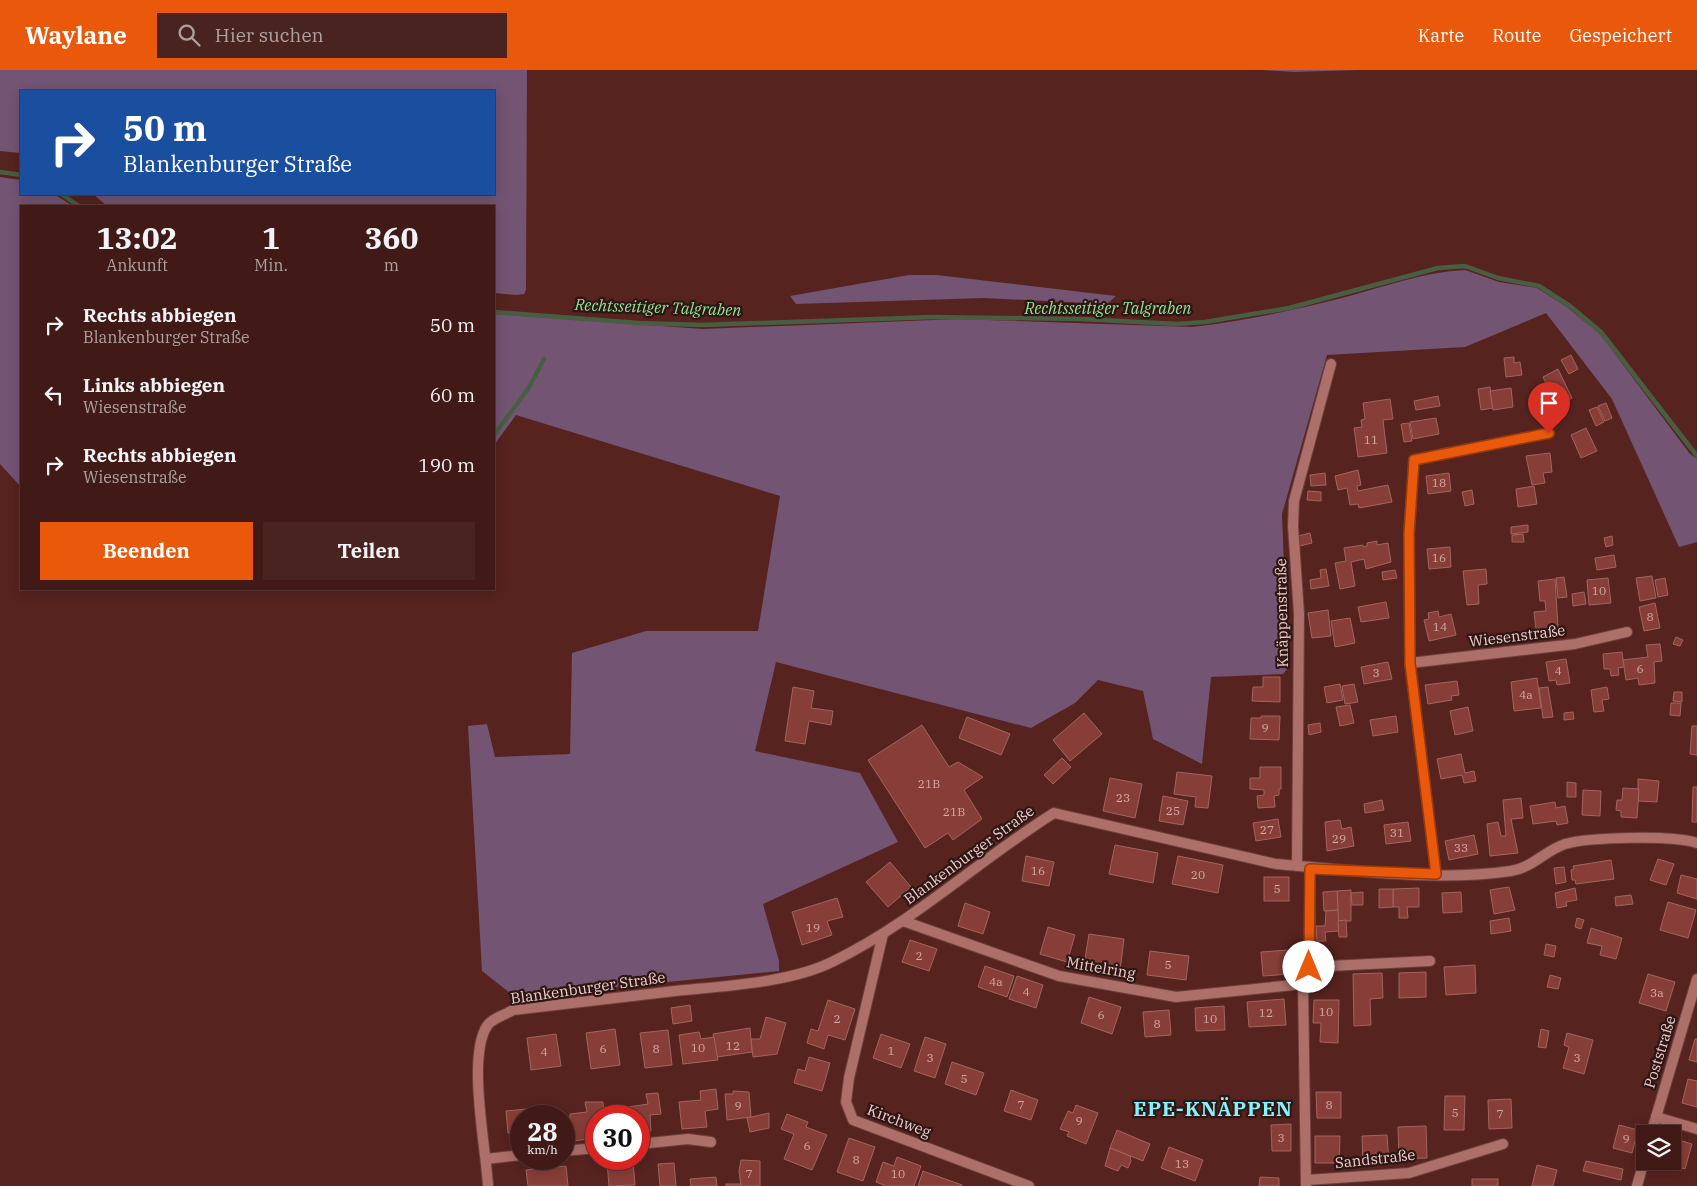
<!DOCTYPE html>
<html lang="de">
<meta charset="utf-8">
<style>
body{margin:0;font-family:"IBM Plex Serif",serif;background:#482320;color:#f1f3f6;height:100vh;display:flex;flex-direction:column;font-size:19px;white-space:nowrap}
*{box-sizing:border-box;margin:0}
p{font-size:16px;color:#aea1a1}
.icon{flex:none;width:28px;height:28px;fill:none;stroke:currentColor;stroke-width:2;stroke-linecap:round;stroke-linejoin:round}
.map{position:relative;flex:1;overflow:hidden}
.panel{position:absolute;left:20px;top:135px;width:475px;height:385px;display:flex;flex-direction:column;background:#411a17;border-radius:0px;box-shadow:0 2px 12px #0003,0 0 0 1px #5a3836}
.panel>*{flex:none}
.banner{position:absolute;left:20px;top:20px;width:475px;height:105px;border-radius:0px;box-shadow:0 2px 12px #0003,0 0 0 1px #5a3836;background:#1a4fa0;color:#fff;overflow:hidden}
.tools{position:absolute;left:1636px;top:1055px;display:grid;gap:10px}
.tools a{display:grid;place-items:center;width:45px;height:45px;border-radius:0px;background:#411a17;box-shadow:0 2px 12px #0003,0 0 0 1px #5a3836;font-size:25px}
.speed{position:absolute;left:510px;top:1035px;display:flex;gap:10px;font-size:25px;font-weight:700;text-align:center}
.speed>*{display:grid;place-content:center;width:65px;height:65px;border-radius:50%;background:#411a17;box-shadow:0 2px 12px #0003,0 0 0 1px #5a3836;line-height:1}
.speed small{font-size:12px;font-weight:400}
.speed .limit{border:8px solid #d22;background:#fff;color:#111}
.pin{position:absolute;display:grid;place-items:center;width:42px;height:42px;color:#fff;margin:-51px -21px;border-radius:50% 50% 50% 0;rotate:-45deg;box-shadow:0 0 5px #0007}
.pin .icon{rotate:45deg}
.me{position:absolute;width:55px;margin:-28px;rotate:0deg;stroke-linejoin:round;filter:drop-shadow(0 0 4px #0008)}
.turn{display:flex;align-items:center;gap:18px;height:105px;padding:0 20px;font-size:22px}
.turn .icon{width:65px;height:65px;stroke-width:2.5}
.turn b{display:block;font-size:35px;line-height:42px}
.eta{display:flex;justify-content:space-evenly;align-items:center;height:85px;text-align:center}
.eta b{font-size:30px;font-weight:800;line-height:35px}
.action{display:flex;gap:10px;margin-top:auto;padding:10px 20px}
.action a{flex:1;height:58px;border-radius:0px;background:#ea580c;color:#fff;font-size:20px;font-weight:800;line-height:58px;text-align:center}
.action a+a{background:#482320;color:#f1f3f6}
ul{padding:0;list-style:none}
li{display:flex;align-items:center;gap:15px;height:70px;padding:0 20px}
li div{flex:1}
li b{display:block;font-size:19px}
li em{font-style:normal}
header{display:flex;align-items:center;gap:30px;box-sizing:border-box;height:70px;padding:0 25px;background:#ea580c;color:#fff}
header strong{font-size:24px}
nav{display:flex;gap:28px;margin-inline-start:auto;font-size:18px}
.search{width:350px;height:45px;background:#482320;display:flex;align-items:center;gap:12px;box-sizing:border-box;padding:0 18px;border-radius:0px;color:#aea1a1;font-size:19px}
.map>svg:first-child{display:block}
.green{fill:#735473}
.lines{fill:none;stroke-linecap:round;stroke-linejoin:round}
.stream{stroke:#485e42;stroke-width:4.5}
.building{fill:#883e38;stroke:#a1655f}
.minor-casing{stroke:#6d3f3d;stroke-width:12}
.minor{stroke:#ac6f69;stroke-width:10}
.route-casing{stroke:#983908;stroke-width:12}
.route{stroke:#ea580c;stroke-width:9}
.labels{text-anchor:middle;stroke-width:4.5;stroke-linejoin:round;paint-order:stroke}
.number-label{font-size:12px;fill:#d5a9a5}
.street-label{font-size:15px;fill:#efcdc9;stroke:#2d1613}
.water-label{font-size:16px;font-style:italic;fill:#8fe397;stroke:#2d1613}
.district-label{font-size:20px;font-weight:bold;letter-spacing:1px;fill:#87f1fe;stroke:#2d1613}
</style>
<header>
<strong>Waylane</strong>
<div class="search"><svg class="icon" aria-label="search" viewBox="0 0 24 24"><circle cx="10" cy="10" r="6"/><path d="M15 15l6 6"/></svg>Hier suchen</div>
<nav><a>Karte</a><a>Route</a><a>Gespeichert</a></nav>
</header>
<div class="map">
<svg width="1697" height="1116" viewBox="0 0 1697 1116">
<rect width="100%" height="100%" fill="#57231f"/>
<g class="green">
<path d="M0 0H527L526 220 524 224 516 225 494 223V136H107L93 124H494V21H21V83L0 81Z"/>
<path d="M1261 0H1360L1294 2Z"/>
<path d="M0 107 21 110V124H54L73 136H21V417L0 394Z"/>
<path d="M1465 200 1499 212 1537 218 1567 237 1600 264 1690 384 1697 389V472L1679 477 1612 329 1546 243 1465 277 1327 285 1282 444 1288 598 1283 604 1211 607 1202 694 1153 669 1143 621 1098 610 1075 633 1031 658 776 592 755 681 860 703 898 772 763 834 779 891V901L515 927 482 901 468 656 487 654 495 687 570 684 572 583 646 561H758L780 426 516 345 494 375V244L703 259 959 249 1192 257C1244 251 1296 240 1346 227 1386 216 1424 202 1465 200Z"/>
<path d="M909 205H937L1116 226 1107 234 984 228 796 234 790 226Z"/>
</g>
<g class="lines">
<g class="stream">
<path d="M0 102 21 105"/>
<path d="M61 124 79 136"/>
<path d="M494 242 639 253 701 255 934 247 1081 249 1177 254 1205 252 1289 238 1438 198 1465 196 1498 208 1539 216 1570 236 1601 262 1697 386"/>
<path d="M494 365 528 319 544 289"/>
</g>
</g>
<g class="building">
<path d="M1571 285 1578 299 1569 304 1561 290Z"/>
<path d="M1514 287V293L1520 292 1522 305 1506 307 1504 288Z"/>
<path d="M1558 299 1572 328 1557 335 1543 307Z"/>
<path d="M1490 317 1493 338 1481 340 1478 319Z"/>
<path d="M1511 318 1513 337 1493 340 1490 321Z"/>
<path d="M1438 326 1440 336 1416 340 1414 331Z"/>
<path d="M1390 329 1393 349 1383 350 1387 383 1358 387 1354 358 1362 357 1361 350 1365 349 1363 333Z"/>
<path d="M1606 333 1612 348 1605 351 1598 336Z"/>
<path d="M1597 337 1604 352 1596 356 1589 340Z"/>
<path d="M1436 348 1439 364 1413 369 1410 352Z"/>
<path d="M1409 353 1412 371 1404 372 1401 354Z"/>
<path d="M1586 358 1597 381 1581 388 1571 365Z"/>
<path d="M1550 383 1552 402 1543 403 1545 413 1532 415 1526 386Z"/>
<path d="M1358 400 1361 415 1357 416 1358 421 1388 415 1392 432 1359 438 1358 434 1350 435 1347 418 1338 420 1335 406Z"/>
<path d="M1325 403 1326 415 1311 416 1310 405Z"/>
<path d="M1449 403 1451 421 1428 424 1426 406Z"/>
<path d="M1534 416 1537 434 1518 437 1516 419Z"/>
<path d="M1472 420 1474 434 1465 436 1462 422Z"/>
<path d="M1308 421 1321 422V431L1307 430Z"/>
<path d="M1528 455V462L1511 464V457Z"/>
<path d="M1310 463 1312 473 1300 476 1298 466Z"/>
<path d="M1523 464 1524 472H1512V465Z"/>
<path d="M1612 466 1613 475 1606 477 1604 468Z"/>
<path d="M1377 471V475L1388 473 1391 492 1366 499 1364 489 1351 492 1355 516 1340 519 1335 493 1346 491 1344 478 1363 475 1364 477 1367 476V473Z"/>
<path d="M1450 477 1451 497 1429 499 1427 479Z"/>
<path d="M1614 485 1616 497 1597 500 1595 488Z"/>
<path d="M1326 499 1329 516 1311 519 1310 510 1321 508 1320 500Z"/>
<path d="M1486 499 1487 514 1478 515 1479 534 1467 535 1463 501Z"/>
<path d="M1395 500 1397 508 1383 510 1382 502Z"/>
<path d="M1652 506 1656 528 1640 531 1636 508Z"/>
<path d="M1564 507 1567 527 1558 528 1556 508Z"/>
<path d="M1608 508 1611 533 1589 535 1587 510Z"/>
<path d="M1665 508 1668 525 1658 527 1655 510Z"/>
<path d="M1555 509 1558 557 1536 559 1534 542 1546 541 1545 531H1540L1538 511Z"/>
<path d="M1584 522 1586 534 1573 536 1572 524Z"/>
<path d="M1386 532 1389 548 1361 552 1358 537Z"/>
<path d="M1655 533 1660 558 1644 561 1639 537Z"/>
<path d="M1328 540 1331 566 1312 568 1308 543Z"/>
<path d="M1438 541 1439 547 1451 544 1456 565 1429 571 1424 550 1429 549 1428 543Z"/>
<path d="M1350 548 1355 573 1335 577 1331 551Z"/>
<path d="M1676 567 1683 570 1680 576 1673 574Z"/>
<path d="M1660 574 1662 591 1654 592 1655 613 1639 615 1638 608 1626 610 1623 590 1648 587 1646 575Z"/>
<path d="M1622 582 1624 597 1618 598 1619 605 1611 606 1610 599H1604L1603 584Z"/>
<path d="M1566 589 1570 613 1557 615 1556 610 1549 611 1546 592Z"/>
<path d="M1388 592 1392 609 1364 614 1361 597Z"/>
<path d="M1263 607H1280V632L1252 631 1253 617H1263Z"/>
<path d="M1537 608 1541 638 1514 641 1511 612Z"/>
<path d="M1457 611 1459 625 1451 626 1452 630 1428 634 1425 615Z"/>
<path d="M1340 614 1343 630 1327 633 1324 617Z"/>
<path d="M1354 614 1358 632 1345 634 1342 616Z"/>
<path d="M793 617 814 621 811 638 833 641 831 655 809 651 805 674 785 671Z"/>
<path d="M1548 617 1553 647 1543 648 1539 618Z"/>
<path d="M1607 617 1609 629 1602 630 1604 641 1594 642 1591 620Z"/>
<path d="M1674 622H1682V632L1673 631Z"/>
<path d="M1671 633H1681L1680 646 1670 645Z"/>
<path d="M1350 635 1354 653 1340 656 1336 637Z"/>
<path d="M1468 637 1473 661 1455 665 1450 641Z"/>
<path d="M1573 642 1574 649 1564 650V643Z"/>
<path d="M1084 643 1102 664 1070 691 1053 670Z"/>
<path d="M1261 646H1280L1279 670 1250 669 1251 648H1261Z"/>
<path d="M1396 646 1398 662 1373 666 1370 650Z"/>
<path d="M967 647 1010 664 1001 685 959 668Z"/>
<path d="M1320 653 1321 662 1309 665 1308 655Z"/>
<path d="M922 655 949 697 958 692 983 707 964 720 982 749 953 770 948 763 925 778 868 690Z"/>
<path d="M1692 656H1697V685L1690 684Z"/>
<path d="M1461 684 1465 703 1474 701 1476 711 1464 713 1462 705 1441 709 1437 689Z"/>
<path d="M1062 688 1071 697 1053 714 1044 705Z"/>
<path d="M1260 697H1281V719H1279V725L1274 726 1275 737 1258 738 1257 726 1264 725V720L1250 719V708H1260Z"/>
<path d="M1177 702 1212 706 1208 738 1195 737 1196 727 1174 724Z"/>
<path d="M1110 708 1142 714 1135 748 1103 741Z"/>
<path d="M1638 709 1659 711 1657 732 1638 731Z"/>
<path d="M1567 712 1576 713V727H1567Z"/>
<path d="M1693 717H1697V752H1692Z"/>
<path d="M1623 718 1639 719 1637 748 1621 747V741L1616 740 1617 730H1622Z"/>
<path d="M1583 720 1601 721 1600 746 1582 745Z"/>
<path d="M1163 726 1188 731 1183 755 1159 751Z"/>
<path d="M1521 728 1523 748 1511 749 1518 783 1490 786 1487 754 1498 752 1501 766H1506L1503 730Z"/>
<path d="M1382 730 1384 740 1365 743 1364 734Z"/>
<path d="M1555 732 1556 738 1565 736 1568 753 1557 755 1556 751 1533 754 1530 736Z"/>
<path d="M1278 749 1281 767 1256 771 1253 753Z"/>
<path d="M1340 750 1342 759 1351 757 1354 776 1327 781 1325 752Z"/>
<path d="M1408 752 1411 771 1386 774 1384 755Z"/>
<path d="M1474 765 1478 784 1449 790 1445 771Z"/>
<path d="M1115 775 1158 783 1153 813 1109 804Z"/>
<path d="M1026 786 1054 792 1049 816 1022 811Z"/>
<path d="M1178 786 1223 795 1218 823 1172 814Z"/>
<path d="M1658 789 1674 794 1666 815 1650 810Z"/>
<path d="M1611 790 1614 809 1576 814 1575 810H1572L1571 800 1574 799 1573 796Z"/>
<path d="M890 792 911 817 888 837 866 812Z"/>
<path d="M1564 797 1566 812 1556 814 1554 798Z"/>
<path d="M1681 805 1697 809V829L1677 823Z"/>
<rect x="1264" y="807" width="25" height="24"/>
<path d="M1509 817 1515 840 1494 844 1490 820Z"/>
<path d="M1419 818V837H1407L1408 848H1399V837H1393V819Z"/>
<path d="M1575 818 1577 830 1566 832 1567 836 1557 838 1555 823Z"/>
<path d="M1379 819H1393V837L1379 838Z"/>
<path d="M1351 820V851H1338L1337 821Z"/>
<path d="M1337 821 1338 840 1324 841 1323 822Z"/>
<path d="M1363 822V835H1352L1351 823Z"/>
<path d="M1461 822 1462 842 1443 843 1442 823Z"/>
<path d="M1631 825 1633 834 1616 836 1615 827Z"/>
<path d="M837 828 843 847 827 851 832 865 802 875 792 842Z"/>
<path d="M1668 832 1696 840 1688 868 1660 860Z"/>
<path d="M965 833 990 842 983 864 958 856Z"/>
<path d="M1338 840 1339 861 1325 862 1326 871H1317L1316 856H1325L1326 841Z"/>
<path d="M1509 848 1511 861 1491 864 1490 851Z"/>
<path d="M1577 848 1584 850 1581 859 1575 857Z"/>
<path d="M1338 851 1346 850 1347 867H1339Z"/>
<path d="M1048 857 1075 865 1067 892 1040 884Z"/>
<path d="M1591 858 1622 868 1616 889 1600 885 1602 876 1587 873Z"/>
<path d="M1089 864 1124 869 1120 900 1084 895Z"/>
<path d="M910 870 937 879 929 901 902 892Z"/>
<path d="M1546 874 1556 876 1554 887 1544 885Z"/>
<path d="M1289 880 1291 904 1263 906 1261 882Z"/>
<path d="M1150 881 1189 886 1186 910 1147 905Z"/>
<path d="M1475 895 1476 923 1446 925 1444 897Z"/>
<path d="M985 896 1014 906 1007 927 978 917Z"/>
<path d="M1426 902V927L1399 928V903Z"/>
<path d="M1382 903 1383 928 1370 929 1371 955 1354 956 1353 904Z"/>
<path d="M1648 904 1675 912 1666 941 1639 933Z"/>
<path d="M1550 905 1561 908 1558 919 1547 917Z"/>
<path d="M1017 906 1043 915 1036 938 1009 929Z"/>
<path d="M1089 927 1121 937 1112 964 1081 953Z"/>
<path d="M1284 929 1286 955 1249 957 1247 932Z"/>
<path d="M828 930 855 939 845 970 828 965 824 979 807 973 811 959 818 961Z"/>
<path d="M1314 930H1339L1338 973 1320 972 1321 953H1313Z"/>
<path d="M690 935 692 951 673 954 671 938Z"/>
<path d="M1224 936 1225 960 1196 961 1195 938Z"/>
<path d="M1169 940 1171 965 1145 967 1143 942Z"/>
<path d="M766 947 786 953 777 984 753 987 751 969H760Z"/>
<path d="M750 958 752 982 717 987 713 964Z"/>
<path d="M615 959 620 995 591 999 586 963Z"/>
<path d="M1541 959 1549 961 1546 978 1538 977Z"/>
<path d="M668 960 672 995 645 998 640 963Z"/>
<path d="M699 962 701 969 714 967 718 990 683 994 679 965Z"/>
<path d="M1567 963 1593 970 1584 1004 1563 998 1569 977 1564 975Z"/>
<path d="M556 964 561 996 531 1000 527 968Z"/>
<path d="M881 964 910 974 901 998 873 988Z"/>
<path d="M925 967 946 974 935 1008 914 1001Z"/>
<path d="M1695 969H1697V992L1689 990Z"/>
<path d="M809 987 830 993 822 1021 794 1013 798 999 805 1001Z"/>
<path d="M952 992 984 1003 976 1025 945 1014Z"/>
<path d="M1688 1009 1697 1011V1037L1682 1033Z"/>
<path d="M716 1019 718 1039 705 1041 707 1057 682 1059 679 1032 701 1030 700 1021Z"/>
<path d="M1011 1020 1038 1030 1031 1050 1004 1041Z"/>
<path d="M733 1021 749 1022 751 1047 727 1050 725 1024H733Z"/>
<path d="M1316 1022H1341V1048H1317Z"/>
<path d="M658 1023 661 1044 650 1045 651 1061 639 1062V1046H629L628 1037 648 1034 646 1024Z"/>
<path d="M1445 1026H1465L1464 1060H1444Z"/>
<path d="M1511 1029 1512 1058 1489 1059 1488 1030Z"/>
<path d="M585 1032H603L604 1046H596V1053H592L594 1068 574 1071 572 1063 564 1064V1051L570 1050V1044L587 1042Z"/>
<path d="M1076 1035 1098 1043 1086 1074 1067 1066 1069 1062 1060 1059 1068 1041 1073 1043Z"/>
<path d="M538 1038 539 1046H521V1074L514 1075 513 1063H508L506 1041Z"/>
<path d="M769 1043V1058L750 1062 747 1048Z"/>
<path d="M787 1044 808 1052 806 1057 827 1065 812 1100 784 1089 794 1064 781 1059Z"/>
<path d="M1291 1054V1081H1272L1271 1055Z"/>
<path d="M1619 1055 1638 1060 1632 1083 1613 1078Z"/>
<path d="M1426 1056 1427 1088 1399 1089 1398 1057Z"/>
<path d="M1117 1060 1150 1074 1143 1091 1110 1078Z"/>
<path d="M1387 1065 1389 1094 1363 1095 1362 1066Z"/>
<path d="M1315 1066H1340L1339 1093H1315Z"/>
<path d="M849 1068 875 1077 863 1111 837 1102Z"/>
<path d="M1672 1068 1692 1074 1685 1099 1661 1092 1672 1091Z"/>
<path d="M1169 1077 1203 1090 1195 1111 1161 1098Z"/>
<path d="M1110 1078 1130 1086 1131 1091 1128 1098 1121 1095 1118 1101 1105 1096Z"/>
<path d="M897 1087 921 1096 914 1116H886L876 1112 883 1092 894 1096Z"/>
<path d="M741 1090 760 1091V1116H741L739 1101Z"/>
<path d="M633 1091 635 1115 609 1116 607 1092Z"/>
<path d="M1586 1091 1623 1099 1621 1110 1583 1101Z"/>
<path d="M674 1093 676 1116H660L658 1094Z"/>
<path d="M1537 1095 1557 1100 1553 1116H1532Z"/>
<path d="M566 1096 568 1116H528L526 1100Z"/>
<path d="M923 1101 962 1115V1116H918Z"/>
<path d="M716 1107 717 1116H691L690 1109Z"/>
<path d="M1260 1107 1279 1108V1116H1259Z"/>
<rect x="1472" y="1109" width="26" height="7"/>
<rect x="726" y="1114" width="15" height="2"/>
</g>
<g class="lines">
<defs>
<g id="minor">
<path d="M1410 593 1575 574 1627 562"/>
<path d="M1297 796 1299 544 1293 456 1294 431 1331 294"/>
<path d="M1436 804 1410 593 1409 464 1414 390 1549 363"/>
<path d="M903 851 1059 906 1176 927 1303 914"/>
<path d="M883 864 849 1008 846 1032 853 1050 1029 1116"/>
<path d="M1309 897 1430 891"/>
<path d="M1656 1047 1697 1059"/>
<path d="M1651 1064 1697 909"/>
<path d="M639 1074 688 1069 711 1072"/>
<path d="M564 1081 596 1078"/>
<path d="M486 1089 521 1085"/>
<path d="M1307 1110 1409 1103 1503 1074"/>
<path d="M488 1116C486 1077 467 987 487 956 491 949 505 945 513 940 567 934 621 927 675 921 723 916 791 913 834 891 914 852 979 790 1054 743L1276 794C1353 800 1434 812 1511 801 1532 798 1546 780 1565 774 1590 767 1673 765 1697 773"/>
<path d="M1306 1116 1303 914 1310 901V799"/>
<path d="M1637 1116 1645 1087"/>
</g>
</defs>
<use href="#minor" class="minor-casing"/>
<use href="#minor" class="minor"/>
</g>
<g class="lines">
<defs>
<path id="route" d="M1309 897 1310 799 1436 804 1410 593 1409 464 1414 390 1549 363"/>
</defs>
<use href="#route" class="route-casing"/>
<use href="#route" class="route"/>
</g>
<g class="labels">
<g class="number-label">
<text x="1371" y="374">11</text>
<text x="1439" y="417">18</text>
<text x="1439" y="492">16</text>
<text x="1599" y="525">10</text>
<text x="1650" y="551">8</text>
<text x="1440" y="561">14</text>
<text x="1640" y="603">6</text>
<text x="1558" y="605">4</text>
<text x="1376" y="607">3</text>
<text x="1526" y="629">4a</text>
<text x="1265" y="662">9</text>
<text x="929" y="718">21B</text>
<text x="1123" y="732">23</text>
<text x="1173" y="745">25</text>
<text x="954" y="746">21B</text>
<text x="1267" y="764">27</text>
<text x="1397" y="767">31</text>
<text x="1339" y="773">29</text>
<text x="1461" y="782">33</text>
<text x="1038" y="805">16</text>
<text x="1198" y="809">20</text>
<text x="1277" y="823">5</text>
<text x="813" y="862">19</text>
<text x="919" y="890">2</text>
<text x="1168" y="899">5</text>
<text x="996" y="916">4a</text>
<text x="1026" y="926">4</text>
<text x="1657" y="927">3a</text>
<text x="1326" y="946">10</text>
<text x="1266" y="947">12</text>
<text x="1101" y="949">6</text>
<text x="837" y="953">2</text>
<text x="1210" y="953">10</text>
<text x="1157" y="958">8</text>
<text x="733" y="980">12</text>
<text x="698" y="982">10</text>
<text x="603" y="983">6</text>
<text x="656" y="983">8</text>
<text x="891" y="985">1</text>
<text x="544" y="986">4</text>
<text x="930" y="992">3</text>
<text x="1577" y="992">3</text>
<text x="964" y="1013">5</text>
<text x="1021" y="1039">7</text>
<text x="1329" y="1039">8</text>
<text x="738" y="1040">9</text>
<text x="1455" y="1047">5</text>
<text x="1500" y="1048">7</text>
<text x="1079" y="1055">9</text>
<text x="1281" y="1072">3</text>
<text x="1626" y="1073">9</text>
<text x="807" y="1080">6</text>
<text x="856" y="1094">8</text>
<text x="1182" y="1098">13</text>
<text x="749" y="1108">7</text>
<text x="898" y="1108">10</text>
</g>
<g class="street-label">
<text transform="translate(1282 543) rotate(-91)" y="5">Knäppenstraße</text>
<text transform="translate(1517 566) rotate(-7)" y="5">Wiesenstraße</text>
<text transform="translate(969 785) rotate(-36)" y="5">Blankenburger Straße</text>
<text transform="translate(1101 898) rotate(10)" y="5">Mittelring</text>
<text transform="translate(588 918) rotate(-8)" y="5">Blankenburger Straße</text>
<text transform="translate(1660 982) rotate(-73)" y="5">Poststraße</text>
<text transform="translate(899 1051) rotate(21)" y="5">Kirchweg</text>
<text transform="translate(1375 1089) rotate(-6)" y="5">Sandstraße</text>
</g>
<g class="water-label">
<text transform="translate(658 237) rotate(2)" y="6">Rechtsseitiger Talgraben</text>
<text x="1108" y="244">Rechtsseitiger Talgraben</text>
</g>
<g class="district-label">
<text x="1213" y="1046">EPE-KNÄPPEN</text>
</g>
</g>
</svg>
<div class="tools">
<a><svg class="icon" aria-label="layers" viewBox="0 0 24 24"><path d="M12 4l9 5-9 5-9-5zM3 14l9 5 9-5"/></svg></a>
</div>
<div class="speed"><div>28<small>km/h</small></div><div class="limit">30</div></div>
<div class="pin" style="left:1549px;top:363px;background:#d93025"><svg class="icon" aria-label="arrive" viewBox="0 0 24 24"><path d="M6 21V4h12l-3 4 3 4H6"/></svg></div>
<svg class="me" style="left:1309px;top:897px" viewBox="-20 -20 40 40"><circle r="19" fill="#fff"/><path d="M0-13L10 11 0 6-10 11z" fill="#ea580c"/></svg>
<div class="banner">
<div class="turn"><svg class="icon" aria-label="right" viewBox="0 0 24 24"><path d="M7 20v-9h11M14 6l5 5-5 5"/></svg><div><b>50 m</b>Blankenburger Straße</div></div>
</div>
<section class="panel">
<div class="eta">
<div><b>13:02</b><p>Ankunft</p></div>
<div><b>1</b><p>Min.</p></div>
<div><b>360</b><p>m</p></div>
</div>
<ul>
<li><svg class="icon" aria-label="right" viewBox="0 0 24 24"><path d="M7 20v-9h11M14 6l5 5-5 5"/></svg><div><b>Rechts abbiegen</b><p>Blankenburger Straße</p></div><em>50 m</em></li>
<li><svg class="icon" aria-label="left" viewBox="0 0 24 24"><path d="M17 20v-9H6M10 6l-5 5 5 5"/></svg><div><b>Links abbiegen</b><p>Wiesenstraße</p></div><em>60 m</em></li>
<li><svg class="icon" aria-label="right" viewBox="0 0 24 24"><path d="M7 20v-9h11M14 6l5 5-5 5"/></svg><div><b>Rechts abbiegen</b><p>Wiesenstraße</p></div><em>190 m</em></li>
</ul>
<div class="action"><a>Beenden</a><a>Teilen</a></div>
</section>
</div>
